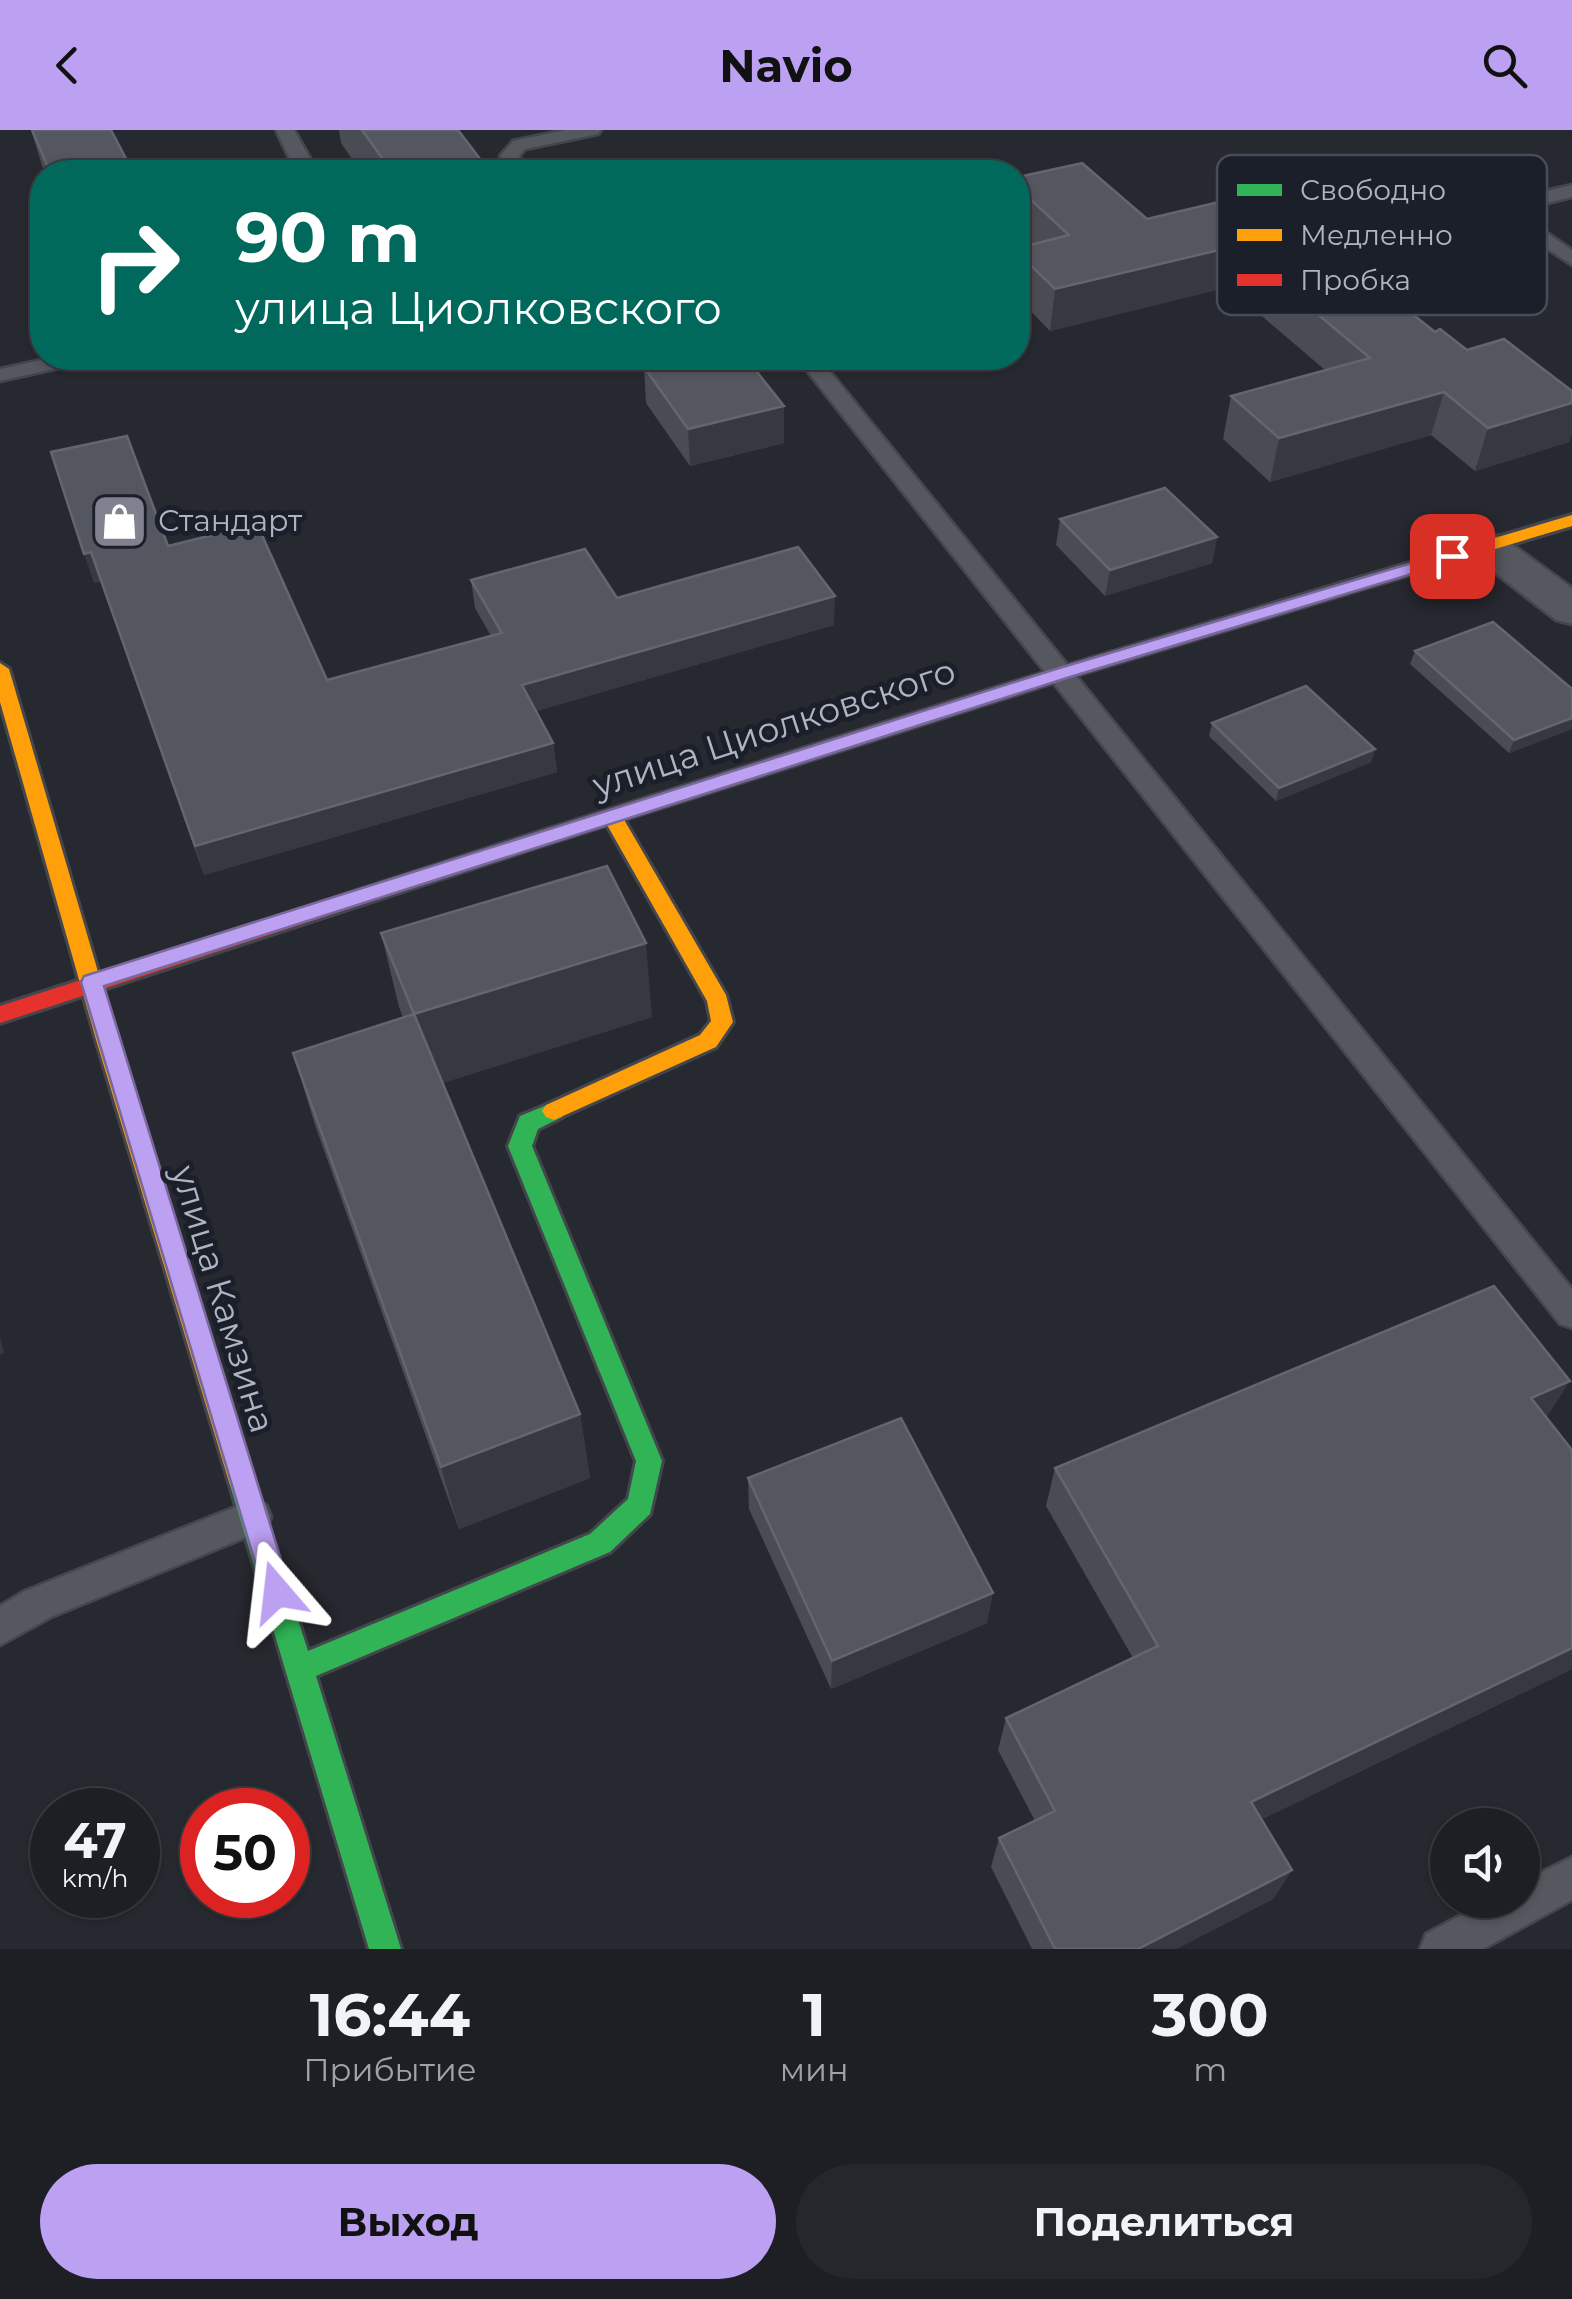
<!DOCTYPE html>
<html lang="ru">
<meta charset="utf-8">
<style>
body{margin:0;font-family:Montserrat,sans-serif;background:#25272c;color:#f1f3f6;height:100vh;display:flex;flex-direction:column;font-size:38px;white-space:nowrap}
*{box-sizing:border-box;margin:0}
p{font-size:32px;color:#a0a2a6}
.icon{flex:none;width:55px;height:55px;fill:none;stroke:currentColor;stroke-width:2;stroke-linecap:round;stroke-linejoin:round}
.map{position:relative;height:1819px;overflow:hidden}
.panel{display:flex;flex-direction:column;background:#1d1f24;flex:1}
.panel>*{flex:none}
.banner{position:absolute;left:30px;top:30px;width:1000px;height:210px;border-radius:40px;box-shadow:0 2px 8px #0004,0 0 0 2px #3b3d41;background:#00695c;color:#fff;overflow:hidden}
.tools{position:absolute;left:1430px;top:1678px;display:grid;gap:20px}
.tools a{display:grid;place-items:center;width:110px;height:110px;border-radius:50%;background:#1d1f24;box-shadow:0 2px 8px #0004,0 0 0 2px #3b3d41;font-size:50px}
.speed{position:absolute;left:30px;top:1658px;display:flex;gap:20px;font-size:50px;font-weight:700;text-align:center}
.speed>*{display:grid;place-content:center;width:130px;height:130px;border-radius:50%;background:#1d1f24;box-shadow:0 2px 8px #0004,0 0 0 2px #3b3d41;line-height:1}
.speed small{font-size:25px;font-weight:400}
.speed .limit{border:15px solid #d22;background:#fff;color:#111}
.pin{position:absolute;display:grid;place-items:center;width:85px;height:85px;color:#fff;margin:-42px;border-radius:20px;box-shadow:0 5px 15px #0006}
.me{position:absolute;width:110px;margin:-55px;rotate:343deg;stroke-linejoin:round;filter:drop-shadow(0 0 8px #0008)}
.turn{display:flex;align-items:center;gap:35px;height:210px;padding:0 40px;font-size:45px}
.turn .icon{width:130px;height:130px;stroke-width:2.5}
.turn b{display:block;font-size:70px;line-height:85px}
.eta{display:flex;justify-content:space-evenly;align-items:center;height:170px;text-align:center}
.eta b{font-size:60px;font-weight:700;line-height:70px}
.primary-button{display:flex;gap:20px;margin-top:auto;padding:20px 40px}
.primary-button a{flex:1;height:115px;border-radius:60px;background:#bca0f2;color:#111;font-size:40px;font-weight:700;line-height:115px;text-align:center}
.primary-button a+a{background:#25272c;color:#f1f3f6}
header{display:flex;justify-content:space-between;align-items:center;height:130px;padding:0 40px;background:#bca0f2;color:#111;font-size:45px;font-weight:700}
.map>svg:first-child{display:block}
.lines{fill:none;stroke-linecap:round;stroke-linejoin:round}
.lane-casing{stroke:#44464d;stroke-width:5}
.street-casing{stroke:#44464d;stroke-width:5}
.fast-casing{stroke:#44464d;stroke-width:6}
.slow-casing{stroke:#44464d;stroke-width:6}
.jam-casing{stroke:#44464d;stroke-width:6}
.lane{fill:#56585f;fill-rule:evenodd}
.street{fill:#56585f;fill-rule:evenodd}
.fast{fill:#30b455;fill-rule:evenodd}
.slow{fill:#ff9f0a;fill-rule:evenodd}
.jam{fill:#e5322d;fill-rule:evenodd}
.wall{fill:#4a4c54}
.shaded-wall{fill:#373941}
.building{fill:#555760;stroke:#63666f;stroke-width:2.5}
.route{fill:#bca0f2;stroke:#7a689d;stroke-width:2.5}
.labels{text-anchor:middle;stroke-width:10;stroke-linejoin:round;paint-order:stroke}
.far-poi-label{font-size:30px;fill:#b0b4c2;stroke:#1b1f2a;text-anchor:start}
.street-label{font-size:35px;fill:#b0b4c2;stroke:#1b1f2a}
.key{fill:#1b1f2a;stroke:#484c58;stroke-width:2.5}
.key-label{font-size:28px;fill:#b0b4c2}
</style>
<header><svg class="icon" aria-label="back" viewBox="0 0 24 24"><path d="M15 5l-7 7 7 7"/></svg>Navio<svg class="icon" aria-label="search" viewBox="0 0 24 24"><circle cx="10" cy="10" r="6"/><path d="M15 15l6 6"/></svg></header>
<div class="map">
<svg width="1572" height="1819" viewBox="0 0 1572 1819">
<rect width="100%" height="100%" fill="#272930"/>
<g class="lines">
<defs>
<g id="lane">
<path d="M276 0H294L315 37 314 42H296Z"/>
<path d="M566 0H601L598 4 525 19 519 26 531 42H513L500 26 513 11Z"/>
<path d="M1572 55V67L1515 81 1572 120V135L1497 85 1365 115 1355 109 1365 103Z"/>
<path d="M51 228H89L85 232 0 251V239Z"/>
<path d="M797 228H819L1572 1159V1198L1560 1194Z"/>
<path d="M253 1370 266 1375 271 1387 266 1399 51 1487 0 1515V1476L25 1461Z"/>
<path d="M1572 1727V1770L1483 1819H1420L1426 1804 1489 1770H1522V1752Z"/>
</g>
<path id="street" d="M1487 403 1502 407 1572 458V494L1556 490 1472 425 1465 416 1472 407Z"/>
<g id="fast">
<path d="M1342 453 1351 459 1348 463 1070 547 531 719H517L514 714 517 709 1056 539Z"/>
<path d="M554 972 562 975 566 981 562 987 538 999 532 1016 662 1331 650 1384 610 1422 316 1546 401 1819H369L229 1352 233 1343 242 1340 251 1343 308 1521 590 1404 628 1369 636 1331 508 1016 520 986Z"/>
</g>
<g id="slow">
<path d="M1572 385V396L1348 463 1342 465 1333 459 1336 455Z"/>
<path d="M0 533 9 539 119 913 255 1352 251 1361 242 1364 233 1361 229 1352 97 913 0 572Z"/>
<path d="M612 679 619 681 726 865 733 892 716 917 554 990 546 987 542 981 546 975 700 905 711 891 707 871 602 686Z"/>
</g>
<path id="jam" d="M524 707 531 709 534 714 531 719 0 893V876Z"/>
</defs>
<use href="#lane" class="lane-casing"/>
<use href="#street" class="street-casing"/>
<use href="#fast" class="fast-casing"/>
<use href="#slow" class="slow-casing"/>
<use href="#jam" class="jam-casing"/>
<use href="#lane" class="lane"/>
<use href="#street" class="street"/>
<use href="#fast" class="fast"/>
<use href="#slow" class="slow"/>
<use href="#jam" class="jam"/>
</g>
<g class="wall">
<path d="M31 0H111L133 42H44Z"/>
<path d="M339 0H458L490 42H361L341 13Z"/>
<path d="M1018 47 1147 89 1348 126 1342 128 1435 202 1572 273V303L1569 312 1475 341 1431 305 1270 352 1223 309 1231 266 1325 240 1228 157 1050 201 1018 168V118L1031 115 1018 102Z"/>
<path d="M644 237 784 313 690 336 646 273Z"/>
<path d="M1060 389 1217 407 1212 433 1105 466 1056 415Z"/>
<path d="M168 416 327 550 491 506 475 478 471 450 834 495 536 581 553 613 557 642 204 745 101 451 94 453Z"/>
<path d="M1415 521 1572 559V599L1509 623 1410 534Z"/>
<path d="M1212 593 1375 619 1371 632 1276 671 1209 606Z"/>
<path d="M381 803 652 887 442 953 580 1284 590 1348 459 1399 315 995 293 923 403 888 399 877Z"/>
<path d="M1547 1288 1572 1320V1539L1262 1689 1292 1740 1273 1769 1176 1819H1032L991 1737 999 1708 1035 1691 998 1620 1006 1588 1133 1528 1046 1376 1055 1338Z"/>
<path d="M748 1348 987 1493 831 1559 749 1379Z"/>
</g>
<g class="shaded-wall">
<path d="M1358 85 1348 126 1295 139 1304 98Z"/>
<path d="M1236 116 1228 157 1050 201 1055 159Z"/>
<path d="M1444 262 1431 305 1270 352 1279 308Z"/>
<path d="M1572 273V303L1569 312 1475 341 1488 298Z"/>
<path d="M784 276V313L690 336 688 299Z"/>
<path d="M1217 407 1212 433 1105 466 1110 440Z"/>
<path d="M91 422 101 451 94 453 84 424Z"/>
<path d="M835 466 834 495 526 584 522 555Z"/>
<path d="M1572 588V599L1509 623 1514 610Z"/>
<path d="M553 613 557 642 204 745 195 716Z"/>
<path d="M1375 619 1371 632 1276 671 1279 658Z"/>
<path d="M646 813 652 887 430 957 414 884Z"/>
<path d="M0 1206 4 1223 0 1225Z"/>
<path d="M1570 1251 1545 1290 1531 1268Z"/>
<path d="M580 1284 590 1348 459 1399 441 1337Z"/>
<path d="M993 1463 987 1493 831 1559 832 1531Z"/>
<path d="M1572 1518V1539L1235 1702 1251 1672Z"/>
<path d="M1292 1740 1273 1769 1176 1819H1138Z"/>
</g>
<g class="building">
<path d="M32 0H111L133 42H50Z"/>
<path d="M362 0H458L490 42H392Z"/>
<path d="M1082 33 1147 89 1312 50 1358 85 1304 98 1435 202 1440 199 1467 220 1504 209 1572 261V273L1488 298 1444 262 1279 308 1231 266 1370 228 1236 116 1055 159 1018 123V118L1069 105 1018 58V47Z"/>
<path d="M684 228H746L784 276 688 299 644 237Z"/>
<path d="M127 306 168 416 257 394 327 550 502 503 471 450 585 419 617 468 798 417 835 466 522 555 553 613 195 716 91 422 84 424 51 322Z"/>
<path d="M1165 358 1217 407 1110 440 1060 389Z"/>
<path d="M1493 492 1572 559V588L1514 610 1415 521Z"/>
<path d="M1306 556 1375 619 1279 658 1212 593Z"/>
<path d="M607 736 646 813 414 884 381 803Z"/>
<path d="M414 884 580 1284 441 1337 293 923Z"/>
<path d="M1494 1156 1570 1251 1531 1268 1572 1320V1518L1251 1672 1292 1740 1138 1819H1055L999 1708 1055 1681 1006 1588 1158 1516 1055 1338Z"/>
<path d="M901 1288 993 1463 832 1531 748 1348Z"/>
</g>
<path class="route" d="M1452 421 1461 426 1458 430 1070 547 104 856 291 1462 287 1472 277 1476 267 1472 81 852 84 846 1056 539Z"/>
<defs>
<symbol id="shop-square" viewBox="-11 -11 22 22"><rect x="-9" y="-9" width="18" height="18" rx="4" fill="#80838f" stroke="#1b1f2a"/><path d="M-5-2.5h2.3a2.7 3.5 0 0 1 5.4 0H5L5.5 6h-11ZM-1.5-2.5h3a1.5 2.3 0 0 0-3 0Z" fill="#fff"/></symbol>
</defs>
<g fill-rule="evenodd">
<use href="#shop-square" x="88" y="360" width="63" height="63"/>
</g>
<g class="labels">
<g class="far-poi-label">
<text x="158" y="401">Стандарт</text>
</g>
<g class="street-label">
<text transform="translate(774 598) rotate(-18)" y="12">улица Циолковского</text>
<text transform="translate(223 1169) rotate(73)" y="12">улица Камзина</text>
</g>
</g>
<rect x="1217" y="25" width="330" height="160" rx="15" class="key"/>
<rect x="1237" y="54" width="45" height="12" fill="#30b455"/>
<rect x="1237" y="99" width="45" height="12" fill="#ff9f0a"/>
<rect x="1237" y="144" width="45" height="12" fill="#e5322d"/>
<g class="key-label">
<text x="1300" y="70">Свободно</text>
<text x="1300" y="115">Медленно</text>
<text x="1300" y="160">Пробка</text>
</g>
</svg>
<div class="tools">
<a><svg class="icon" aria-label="sound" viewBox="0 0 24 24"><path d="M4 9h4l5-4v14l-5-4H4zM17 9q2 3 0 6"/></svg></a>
</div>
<div class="speed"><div>47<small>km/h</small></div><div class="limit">50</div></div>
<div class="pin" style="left:1452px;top:426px;background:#d93025"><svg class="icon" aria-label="arrive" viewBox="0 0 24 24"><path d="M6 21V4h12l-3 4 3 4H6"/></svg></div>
<svg class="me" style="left:277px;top:1462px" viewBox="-20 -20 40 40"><path d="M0-17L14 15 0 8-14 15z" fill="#bca0f2" stroke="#fff" stroke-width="4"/></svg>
<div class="banner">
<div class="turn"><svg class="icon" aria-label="right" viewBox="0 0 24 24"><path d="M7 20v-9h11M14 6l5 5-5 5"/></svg><div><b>90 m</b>улица Циолковского</div></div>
</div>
</div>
<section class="panel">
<div class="eta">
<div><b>16:44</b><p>Прибытие</p></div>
<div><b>1</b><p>мин</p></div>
<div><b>300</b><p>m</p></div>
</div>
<div class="primary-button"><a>Выход</a><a>Поделиться</a></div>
</section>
